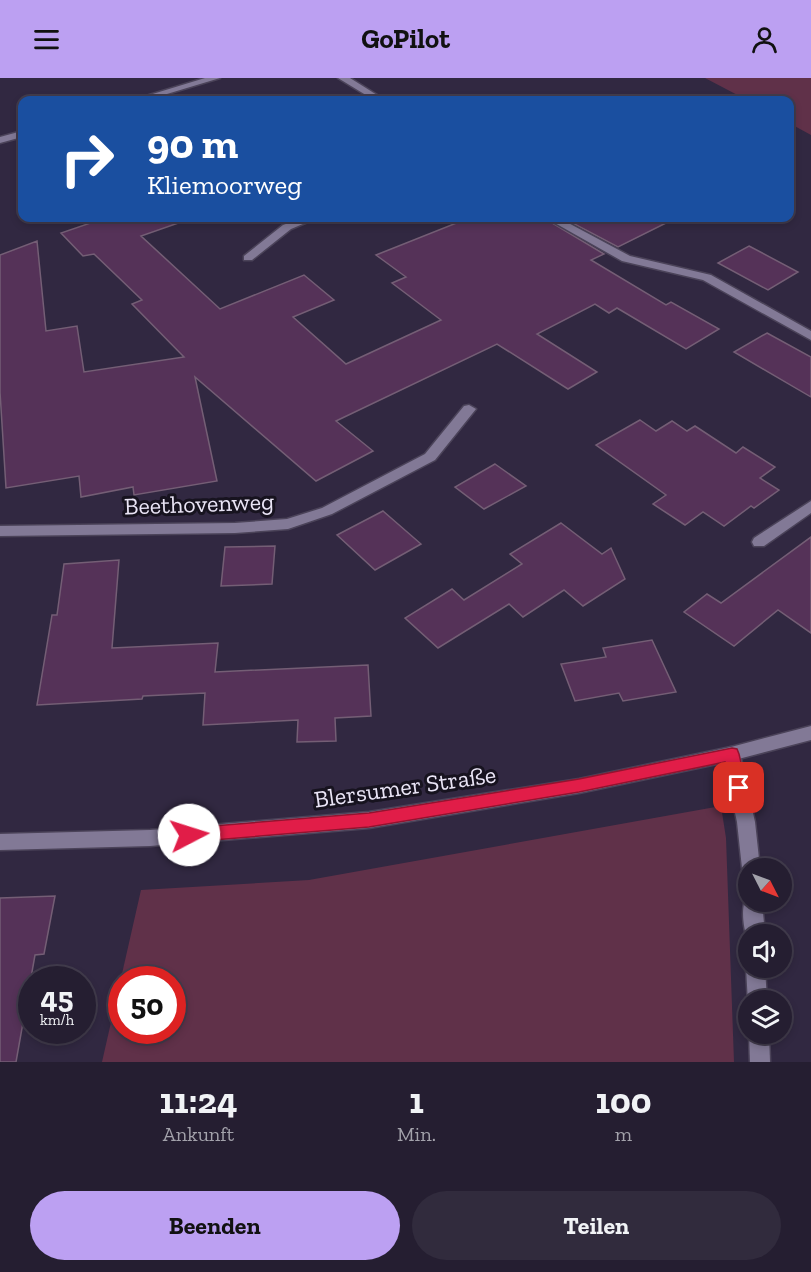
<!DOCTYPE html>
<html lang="de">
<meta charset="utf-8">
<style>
body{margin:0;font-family:"Zilla Slab",serif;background:#312b3d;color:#f1f3f6;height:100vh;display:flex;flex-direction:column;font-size:22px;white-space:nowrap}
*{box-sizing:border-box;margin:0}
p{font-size:20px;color:#a3a2ab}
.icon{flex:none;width:33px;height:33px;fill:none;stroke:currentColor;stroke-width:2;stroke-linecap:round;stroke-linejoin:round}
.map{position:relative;height:984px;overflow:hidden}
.sheet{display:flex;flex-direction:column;background:#251e31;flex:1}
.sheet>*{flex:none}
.hud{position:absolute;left:18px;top:18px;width:776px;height:126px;border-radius:12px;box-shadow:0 3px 9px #0003,0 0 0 2px #423c4d;background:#1a4fa0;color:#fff;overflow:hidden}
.needle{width:39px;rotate:132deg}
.fabs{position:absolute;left:738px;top:780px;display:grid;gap:12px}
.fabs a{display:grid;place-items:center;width:54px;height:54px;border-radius:50%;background:#251e31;box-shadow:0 3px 9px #0003,0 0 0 2px #423c4d;font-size:30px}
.speed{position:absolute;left:18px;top:888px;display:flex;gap:12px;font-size:30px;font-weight:700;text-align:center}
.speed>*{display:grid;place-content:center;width:78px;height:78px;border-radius:50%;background:#251e31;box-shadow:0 3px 9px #0003,0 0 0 2px #423c4d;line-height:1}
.speed small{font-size:15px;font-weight:400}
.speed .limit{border:9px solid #d22;background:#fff;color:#111}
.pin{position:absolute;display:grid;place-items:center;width:51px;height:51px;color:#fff;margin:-26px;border-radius:12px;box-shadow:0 3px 9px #0006}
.me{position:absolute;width:66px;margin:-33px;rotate:85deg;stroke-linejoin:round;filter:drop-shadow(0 0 4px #0008)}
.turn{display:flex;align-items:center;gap:21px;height:126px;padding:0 30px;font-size:27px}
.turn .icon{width:78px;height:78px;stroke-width:2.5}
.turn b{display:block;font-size:42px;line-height:51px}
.eta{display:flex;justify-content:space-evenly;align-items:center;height:102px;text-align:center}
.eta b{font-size:36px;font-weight:700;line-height:42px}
.cta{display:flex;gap:12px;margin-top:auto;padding:12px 30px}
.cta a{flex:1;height:69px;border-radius:36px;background:#bca0f2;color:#111;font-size:24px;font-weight:700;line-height:69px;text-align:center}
.cta a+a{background:#312b3d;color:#f1f3f6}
header{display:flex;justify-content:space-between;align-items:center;height:78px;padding:0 30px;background:#bca0f2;color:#111;font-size:27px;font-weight:700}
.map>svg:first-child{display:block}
.green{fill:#603149;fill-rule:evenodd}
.building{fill:#553258;stroke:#745e75;stroke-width:1.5}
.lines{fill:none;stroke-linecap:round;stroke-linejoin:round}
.service-casing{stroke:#4b4359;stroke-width:3}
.minor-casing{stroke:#4b4359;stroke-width:3}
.secondary-casing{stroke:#4b4359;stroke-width:3}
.service{fill:#827996;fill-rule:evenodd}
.minor{fill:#827996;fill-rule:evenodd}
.secondary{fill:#827996;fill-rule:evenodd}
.route{fill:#e11d48;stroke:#92132f;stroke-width:1.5}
.labels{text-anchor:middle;stroke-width:6;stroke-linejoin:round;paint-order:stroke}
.street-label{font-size:24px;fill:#eae5f6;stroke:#17131f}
</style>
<header><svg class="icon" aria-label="menu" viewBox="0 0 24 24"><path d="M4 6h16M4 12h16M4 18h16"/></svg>GoPilot<svg class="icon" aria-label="person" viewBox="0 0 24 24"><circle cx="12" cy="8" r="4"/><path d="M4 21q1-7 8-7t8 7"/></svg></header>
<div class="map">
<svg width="811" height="984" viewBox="0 0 811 984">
<rect width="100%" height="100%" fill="#312841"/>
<g class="green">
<path d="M705 0H811V57L789 45V22H747Z"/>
<path d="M721 728 726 760 734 984H102L141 812 309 802ZM122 902H172V952H122Z"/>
</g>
<g class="building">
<path d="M105 140H183L184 143 141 158 220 231 304 197 334 222 293 239 346 286 441 242 392 205 406 199 376 177 469 140H544L604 176 591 182 666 227 671 224 719 251 686 271 617 230 609 235 595 226 537 256 597 294 568 311 497 266 336 343 373 373 316 403 195 299 217 403 134 417 133 409 81 419 79 398 6 410 0 314V177L37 163 46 253 77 248 84 294 184 279 132 226 142 222 94 176 83 178 61 155Z"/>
<path d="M563 140H676L618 169Z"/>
<path d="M749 168 798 194 768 212 718 185Z"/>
<path d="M767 255 811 279V319L734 274Z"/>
<path d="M640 342 656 353 672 343 687 353 695 348 736 375 743 369 775 389 760 400 779 412 754 430 751 428 724 448 703 434 685 447 653 426 666 417 596 367Z"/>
<path d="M495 386 526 408 484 431 455 409Z"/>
<path d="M383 433 421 466 375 492 337 457Z"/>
<path d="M561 445 602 476 611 470 625 501 583 528 564 512 523 539 509 526 438 570 405 540 452 511 464 522 522 486 510 476Z"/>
<path d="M811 459V555L778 532 734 568 684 534 707 516 721 525Z"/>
<path d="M275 468 272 506 221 508 225 469Z"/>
<path d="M119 482 112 570 218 565 215 594 368 587 371 638 335 640 336 663 297 664 298 642 203 647 205 615 143 618 142 621 37 627 52 537H57L64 486Z"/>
<path d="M652 562 676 614 623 623 619 615 575 623 561 586 606 579 603 570Z"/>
<path d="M55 818 44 876 35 877 16 984H0V820Z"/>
</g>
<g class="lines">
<defs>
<path id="service" d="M811 423V435L764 468H754L752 464 754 460Z"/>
<g id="minor">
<path d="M205 0H220L147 22H133Z"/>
<path d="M338 0H350L385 22H374Z"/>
<path d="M22 53V59L0 65V59Z"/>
<path d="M302 140H317L291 151 252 182H244V178L283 147Z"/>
<path d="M546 140H559L630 178 711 197 811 253V262L703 202 622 183Z"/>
<path d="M469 327 476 331 435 382 332 436 288 451 235 455 0 458V448L235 445 287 441 322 430 425 376 464 328Z"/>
<path d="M731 669 737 671 740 676 755 744 760 790H748V797L745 796 742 790 737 744 722 676 725 671Z"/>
<path d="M748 817V824H762L765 856H748V862C743 851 740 826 748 817Z"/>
<path d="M748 885V890H765L767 922H748V925L746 890Z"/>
<path d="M749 956H769L770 984H750Z"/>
</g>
<path id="secondary" d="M811 648V662L731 683 579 715 369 750 150 768 0 772V756L150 752 369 734 579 701 731 669Z"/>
</defs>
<use href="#service" class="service-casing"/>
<use href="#minor" class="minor-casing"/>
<use href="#secondary" class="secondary-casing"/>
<use href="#service" class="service"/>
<use href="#minor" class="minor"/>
<use href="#secondary" class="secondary"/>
</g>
<path class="route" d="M732 670 737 671 739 676 747 710 745 714 739 716 733 714 725 684 579 714 369 749 189 764 183 762 181 757 183 752 189 750 369 735 579 701Z"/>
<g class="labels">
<g class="street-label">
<text transform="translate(199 426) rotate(-2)" y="8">Beethovenweg</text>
<text transform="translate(405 709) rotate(-8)" y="8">Blersumer Straße</text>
</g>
</g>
</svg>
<div class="fabs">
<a><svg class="needle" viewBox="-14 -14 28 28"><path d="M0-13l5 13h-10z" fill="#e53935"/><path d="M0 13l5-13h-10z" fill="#a3a2ab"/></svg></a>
<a><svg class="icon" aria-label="sound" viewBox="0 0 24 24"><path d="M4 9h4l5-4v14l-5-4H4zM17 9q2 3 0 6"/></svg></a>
<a><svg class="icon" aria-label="layers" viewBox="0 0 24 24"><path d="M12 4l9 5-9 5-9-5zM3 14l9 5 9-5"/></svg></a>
</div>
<div class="speed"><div>45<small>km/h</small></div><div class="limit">50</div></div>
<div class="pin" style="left:739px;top:710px;background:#d93025"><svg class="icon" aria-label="arrive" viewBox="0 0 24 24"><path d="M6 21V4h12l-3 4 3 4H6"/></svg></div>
<svg class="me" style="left:189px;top:757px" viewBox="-20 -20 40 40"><circle r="19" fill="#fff"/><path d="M0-13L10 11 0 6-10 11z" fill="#e11d48"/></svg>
<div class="hud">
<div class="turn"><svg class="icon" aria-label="right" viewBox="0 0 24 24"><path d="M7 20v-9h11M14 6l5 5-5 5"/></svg><div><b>90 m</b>Kliemoorweg</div></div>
</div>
</div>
<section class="sheet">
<div class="eta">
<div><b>11:24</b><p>Ankunft</p></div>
<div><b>1</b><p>Min.</p></div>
<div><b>100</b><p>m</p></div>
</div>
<div class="cta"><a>Beenden</a><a>Teilen</a></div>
</section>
